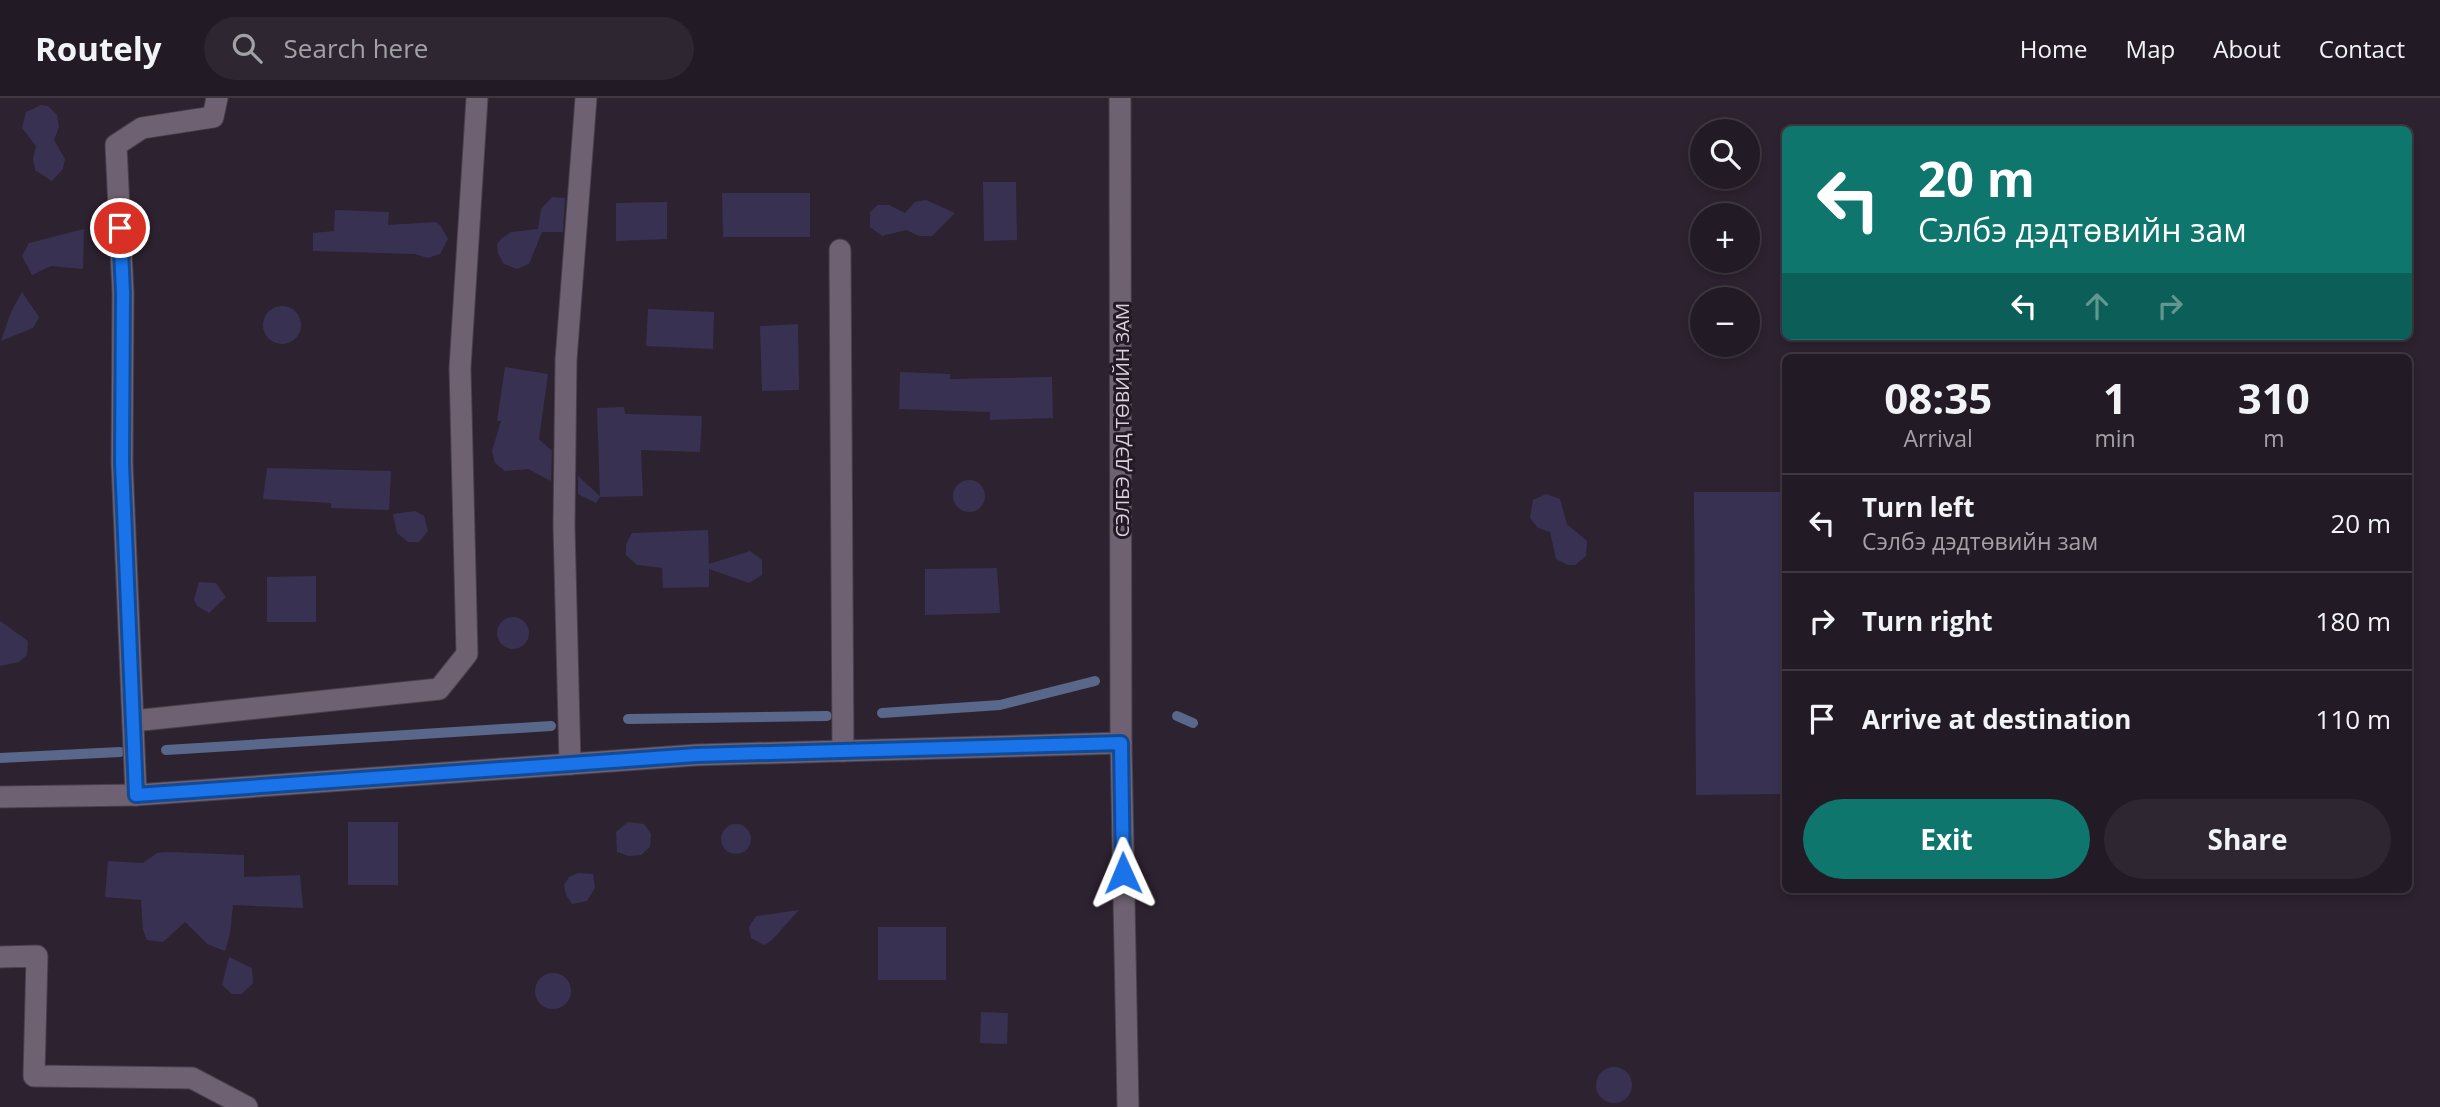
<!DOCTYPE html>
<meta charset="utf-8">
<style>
body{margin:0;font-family:"Open Sans",sans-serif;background:#2e2731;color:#f1f3f6;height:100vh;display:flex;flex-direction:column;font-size:26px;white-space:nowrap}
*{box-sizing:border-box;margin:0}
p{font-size:23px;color:#a2a1a6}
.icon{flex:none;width:38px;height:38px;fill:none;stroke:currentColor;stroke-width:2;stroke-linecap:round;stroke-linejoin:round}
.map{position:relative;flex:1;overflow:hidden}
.side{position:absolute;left:1782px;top:256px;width:630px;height:539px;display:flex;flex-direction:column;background:#221a24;border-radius:10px;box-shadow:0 4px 10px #0003,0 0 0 2px #3f3841}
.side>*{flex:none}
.guide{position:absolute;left:1782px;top:28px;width:630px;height:214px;border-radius:10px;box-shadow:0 4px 10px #0003,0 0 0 2px #3f3841;background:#0f766e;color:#fff;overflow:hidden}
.tools{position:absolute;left:1690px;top:21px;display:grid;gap:14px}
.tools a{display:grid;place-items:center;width:70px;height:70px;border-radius:50%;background:#221a24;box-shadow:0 4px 10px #0003,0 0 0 2px #3f3841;font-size:35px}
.pin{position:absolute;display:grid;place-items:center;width:60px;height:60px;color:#fff;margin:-30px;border:4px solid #fff;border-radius:50%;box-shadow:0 2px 7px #0007}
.me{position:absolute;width:77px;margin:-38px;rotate:359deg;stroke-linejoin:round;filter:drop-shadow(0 0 5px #0008)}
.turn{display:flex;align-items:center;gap:24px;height:147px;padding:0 21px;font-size:32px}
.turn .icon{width:91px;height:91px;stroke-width:2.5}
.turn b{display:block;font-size:49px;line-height:60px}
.lanes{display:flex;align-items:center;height:66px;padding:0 21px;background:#0003;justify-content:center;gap:35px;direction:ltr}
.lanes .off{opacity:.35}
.eta{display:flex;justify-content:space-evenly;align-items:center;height:119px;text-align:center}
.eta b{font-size:42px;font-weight:700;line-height:49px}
.action{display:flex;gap:14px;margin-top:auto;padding:14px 21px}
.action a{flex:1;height:80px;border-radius:42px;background:#0f766e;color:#fff;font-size:28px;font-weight:700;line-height:80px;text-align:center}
.action a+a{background:#2e2731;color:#f1f3f6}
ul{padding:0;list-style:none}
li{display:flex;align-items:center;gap:21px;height:98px;padding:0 21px;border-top:2px solid #3f3841}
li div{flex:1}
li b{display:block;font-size:26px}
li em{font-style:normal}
header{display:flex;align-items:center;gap:42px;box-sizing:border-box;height:98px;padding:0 35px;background:#221a24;border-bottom:2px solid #3f3841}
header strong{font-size:33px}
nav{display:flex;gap:38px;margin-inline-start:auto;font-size:24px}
.search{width:490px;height:63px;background:#2e2731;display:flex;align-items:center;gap:18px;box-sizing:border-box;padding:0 24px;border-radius:38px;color:#a2a1a6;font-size:26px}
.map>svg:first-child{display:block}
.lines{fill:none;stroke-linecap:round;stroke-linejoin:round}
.stream{stroke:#59678a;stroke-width:10}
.building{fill:#393152}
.minor-casing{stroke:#483f4a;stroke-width:23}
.minor{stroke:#6e6171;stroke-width:21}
.route-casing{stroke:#114b97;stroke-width:18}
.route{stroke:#1a73e8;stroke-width:12}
.labels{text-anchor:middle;stroke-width:6;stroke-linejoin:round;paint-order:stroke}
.street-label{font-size:19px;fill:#dad2db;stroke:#231926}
</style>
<header>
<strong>Routely</strong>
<div class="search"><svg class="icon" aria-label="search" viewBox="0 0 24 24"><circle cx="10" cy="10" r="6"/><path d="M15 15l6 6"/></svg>Search here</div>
<nav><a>Home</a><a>Map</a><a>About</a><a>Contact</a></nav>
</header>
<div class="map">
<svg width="2440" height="1009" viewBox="0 0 2440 1009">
<rect width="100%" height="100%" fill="#2d2230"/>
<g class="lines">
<g class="stream">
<path d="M882 615 1000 607 1095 583"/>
<path d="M1177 618 1193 625"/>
<path d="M628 621 827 618"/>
<path d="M166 652 551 628"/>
<path d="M0 660 120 654"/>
</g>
</g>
<g class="building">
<path d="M41 7 48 8 57 17 59 29 54 42 65 61 63 71 52 83 35 72 33 61 36 48 22 30 26 14Z"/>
<path d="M983 84H1016L1017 142 984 143Z"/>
<path d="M722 95H810V139H723Z"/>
<path d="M552 99 565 100 563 134H542L529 166 517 171 504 166 498 156 497 146 502 140 511 134 538 131 541 111Z"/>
<path d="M926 102 955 115 932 138H919L906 132 882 138 870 129V114L878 107H889L905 115 915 104Z"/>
<path d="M667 104V141L616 143V105Z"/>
<path d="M335 112 389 114 388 127 435 124 440 127 448 141 440 156 428 160 415 156 313 153V135L334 133Z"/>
<path d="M84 131 83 171 51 168 32 177 22 158 29 145Z"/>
<path d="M22 194 39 219 33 230 1 243 11 214Z"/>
<circle cx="282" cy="227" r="19"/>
<path d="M648 211 714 214 713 251 646 248Z"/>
<path d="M798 226 799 292 762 293 760 228Z"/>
<path d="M505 269 548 276 539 341 552 353 551 383 528 371 505 373 495 365 492 353 501 323H497Z"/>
<path d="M900 274 950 276V281L1052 279 1053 320 990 322V314L899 311Z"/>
<path d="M624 309 625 316 702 318 700 354 641 352 643 398 600 399 596 405 578 396V378L600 398 597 310Z"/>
<path d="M267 370 391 373 389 412 331 410V405L263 401Z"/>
<circle cx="969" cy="398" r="16"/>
<path d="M1694 394H1785V696L1696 697Z"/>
<path d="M1546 396 1560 401 1567 426 1587 443 1586 458 1575 467H1568L1556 461 1550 434 1538 430 1530 420 1533 402Z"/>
<path d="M415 413 424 418 428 433 419 444H408L397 435 393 416Z"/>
<path d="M708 432 709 466 750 453 762 462V477L749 485 709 471V489L663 490 662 470 637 467 626 457V446L632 435Z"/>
<path d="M997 470 1000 515 925 517V471Z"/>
<path d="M316 478V524H267V479Z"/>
<path d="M199 484 216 485 226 499 209 515 197 508 194 502Z"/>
<circle cx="513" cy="535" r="16"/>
<path d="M0 523 28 543 27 557 19 564 0 568Z"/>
<rect x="348" y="724" width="50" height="63"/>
<path d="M628 724 644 726 651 736 650 749 641 757 629 758 617 754 616 734Z"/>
<circle cx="736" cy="741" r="15"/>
<path d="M169 754 244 757V779L300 777 303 810 233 807 230 836 225 853 207 846 185 824 163 844 147 842 143 832 141 802 105 799 108 763 143 765 157 755Z"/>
<path d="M578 775 593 776 595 790 587 803 572 806 566 797 564 787 569 779Z"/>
<path d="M799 812 772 842 764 847 751 840 749 829 756 818Z"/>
<rect x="878" y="829" width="68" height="53"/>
<path d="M229 859 252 870 253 885 242 896H232L222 887Z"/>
<circle cx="553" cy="893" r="18"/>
<path d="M981 914 1008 915 1007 946 980 945Z"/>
<circle cx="1614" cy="987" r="18"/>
</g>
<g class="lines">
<defs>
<g id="minor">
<path d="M1120 0 1121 645 1128 1009"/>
<path d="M840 152 843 653"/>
<path d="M133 623 439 591 467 556 460 270 477 0"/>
<path d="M570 666 564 428 566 262 586 0"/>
<path d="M136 697 122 365 123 195 116 47 142 30 213 19 217 0"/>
<path d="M0 699 136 697 696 657 1121 645"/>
<path d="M0 859 37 858 34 978 192 980 247 1009"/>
</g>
</defs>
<use href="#minor" class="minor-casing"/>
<use href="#minor" class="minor"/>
</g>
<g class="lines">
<defs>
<path id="route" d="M120 130 123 195 122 365 136 697 696 657 1121 645 1123 775"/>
</defs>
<use href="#route" class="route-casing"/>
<use href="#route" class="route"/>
</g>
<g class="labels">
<g class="street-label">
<text transform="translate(1122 322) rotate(-90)" y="7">СЭЛБЭ ДЭД ТӨВИЙН ЗАМ</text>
</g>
</g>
</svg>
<div class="tools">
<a><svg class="icon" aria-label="search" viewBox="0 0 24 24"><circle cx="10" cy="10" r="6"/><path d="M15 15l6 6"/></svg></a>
<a>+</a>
<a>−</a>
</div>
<div class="pin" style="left:120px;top:130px;background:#d93025"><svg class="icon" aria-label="arrive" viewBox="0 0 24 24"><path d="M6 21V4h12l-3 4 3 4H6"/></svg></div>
<svg class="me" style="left:1123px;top:775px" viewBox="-20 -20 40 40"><path d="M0-17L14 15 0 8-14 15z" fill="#1a73e8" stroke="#fff" stroke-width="4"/></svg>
<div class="guide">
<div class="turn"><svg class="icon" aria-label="left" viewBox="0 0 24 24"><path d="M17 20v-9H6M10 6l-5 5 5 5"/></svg><div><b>20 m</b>Сэлбэ дэдтөвийн зам</div></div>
<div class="lanes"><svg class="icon" aria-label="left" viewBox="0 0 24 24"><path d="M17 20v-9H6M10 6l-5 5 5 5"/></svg><svg class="icon off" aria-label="ahead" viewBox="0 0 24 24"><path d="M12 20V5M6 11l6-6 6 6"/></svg><svg class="icon off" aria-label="right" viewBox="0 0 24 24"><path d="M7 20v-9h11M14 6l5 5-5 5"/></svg></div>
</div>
<section class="side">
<div class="eta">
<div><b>08:35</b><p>Arrival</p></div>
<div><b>1</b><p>min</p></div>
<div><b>310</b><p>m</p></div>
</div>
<ul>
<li><svg class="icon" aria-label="left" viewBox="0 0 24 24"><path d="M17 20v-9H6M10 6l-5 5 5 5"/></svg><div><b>Turn left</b><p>Сэлбэ дэдтөвийн зам</p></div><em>20 m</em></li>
<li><svg class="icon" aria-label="right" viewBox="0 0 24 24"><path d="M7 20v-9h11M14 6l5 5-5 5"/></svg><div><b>Turn right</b></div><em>180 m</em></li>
<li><svg class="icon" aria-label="arrive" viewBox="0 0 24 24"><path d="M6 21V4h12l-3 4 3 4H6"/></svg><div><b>Arrive at destination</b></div><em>110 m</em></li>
</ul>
<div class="action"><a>Exit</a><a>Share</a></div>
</section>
</div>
